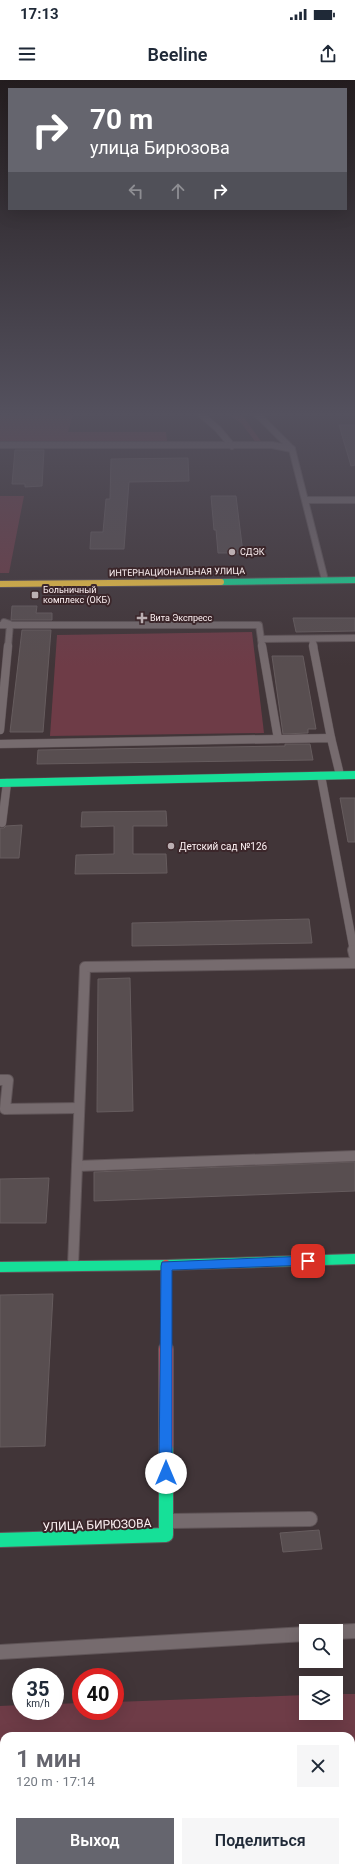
<!DOCTYPE html>
<html lang="ru">
<meta charset="utf-8">
<style>
body{margin:0;font-family:Roboto,sans-serif;background:#f6f6f7;color:#1f2937;height:100vh;display:flex;flex-direction:column;font-size:15px;white-space:nowrap}
*{box-sizing:border-box;margin:0}
p{font-size:13px;color:#747a83}
.icon{flex:none;width:22px;height:22px;fill:none;stroke:currentColor;stroke-width:2;stroke-linecap:round;stroke-linejoin:round}
.map{position:relative;flex:1;overflow:hidden}
.panel{position:absolute;left:0px;top:1652px;width:355px;height:140px;display:flex;flex-direction:column;background:#fff;border-radius:12px 12px 0 0;box-shadow:0 4px 16px #0002}
.panel>*{flex:none}
.top-card{position:absolute;left:8px;top:8px;width:339px;height:122px;border-radius:0px;box-shadow:0 4px 16px #0002;background:#65656e;color:#fff;overflow:hidden}
.buttons{position:absolute;left:299px;top:1544px;display:grid;gap:8px}
.buttons a{display:grid;place-items:center;width:44px;height:44px;border-radius:0px;background:#fff;box-shadow:0 4px 16px #0002;font-size:20px}
.speed{position:absolute;left:12px;top:1588px;display:flex;gap:8px;font-size:20px;font-weight:700;text-align:center}
.speed>*{display:grid;place-content:center;width:52px;height:52px;border-radius:50%;background:#fff;box-shadow:0 4px 16px #0002;line-height:1}
.speed small{font-size:10px;font-weight:400}
.speed .limit{border:6px solid #d22;background:#fff;color:#111}
.pin{position:absolute;display:grid;place-items:center;width:34px;height:34px;color:#fff;margin:-17px;border-radius:8px;box-shadow:0 2px 6px #0006}
.me{position:absolute;width:44px;margin:-22px;rotate:0deg;stroke-linejoin:round;filter:drop-shadow(0 0 3px #0008)}
.turn{display:flex;align-items:center;gap:14px;height:84px;padding:0 16px;font-size:18px}
.turn .icon{width:52px;height:52px;stroke-width:2.5}
.turn b{display:block;font-size:28px;line-height:34px}
.lanes{display:flex;align-items:center;height:38px;padding:0 16px;background:#0003;justify-content:center;gap:20px;direction:ltr}
.lanes .off{opacity:.35}
.round{display:grid;place-items:center;flex:none;width:42px;height:42px;border-radius:0px;background:#f6f6f7}
.headline{display:flex;align-items:center;justify-content:space-between;height:68px;padding:0 16px}
h1{font-size:24px;font-weight:600;line-height:30px;color:#65656e}
.primary-button{display:flex;gap:8px;margin-top:auto;padding:8px 16px}
.primary-button a{flex:1;height:46px;border-radius:0px;background:#65656e;color:#fff;font-size:16px;font-weight:600;line-height:46px;text-align:center}
.primary-button a+a{background:#f6f6f7;color:#1f2937}
.status{display:flex;justify-content:space-between;align-items:center;height:28px;padding:0 20px;background:#fff;direction:ltr}
.status svg{height:11px;fill:currentColor}
header{display:flex;justify-content:space-between;align-items:center;height:52px;padding:0 16px;background:#fff;font-size:18px;font-weight:600}
.map>svg:first-child{display:block}
.green{fill:#6e3c47;fill-rule:evenodd}
.building{fill:#584e50;stroke:#665c5e}
.lines{fill:none;stroke-linecap:round;stroke-linejoin:round}
.lane-far3-casing{stroke:#5f5457;stroke-width:8}
.lane-far2-casing{stroke:#5f5457;stroke-width:9}
.lane-far1-casing{stroke:#5f5457;stroke-width:12}
.lane-casing{stroke:#5f5457;stroke-width:16}
.fast-far3-casing{stroke:#5f5457;stroke-width:8}
.fast-far2-casing{stroke:#5f5457;stroke-width:9}
.fast-far1-casing{stroke:#5f5457;stroke-width:12}
.fast-casing{stroke:#5f5457;stroke-width:16}
.slow-casing{stroke:#5f5457;stroke-width:8}
.jam-far1-casing{stroke:#5f5457;stroke-width:12}
.jam-casing{stroke:#5f5457;stroke-width:16}
.lane-far3{stroke:#766b6e;stroke-width:6}
.lane-far2{stroke:#766b6e;stroke-width:8}
.lane-far1{stroke:#766b6e;stroke-width:10}
.lane{stroke:#766b6e;stroke-width:14}
.fast-far3{stroke:#16e098;stroke-width:6}
.fast-far2{stroke:#16e098;stroke-width:8}
.fast-far1{stroke:#16e098;stroke-width:10}
.fast{stroke:#16e098;stroke-width:14}
.slow{stroke:#ffcf43;stroke-width:6}
.jam-far1{stroke:#f24e42;stroke-width:10}
.jam{stroke:#f24e42;stroke-width:14}
.route{fill:#1a73e8;stroke:#114b97}
.poi-dot{fill:#bbafb2;stroke:#3b262a;stroke-width:1.5}
.labels{text-anchor:middle;stroke-width:4;stroke-linejoin:round;paint-order:stroke}
.far-poi-label{font-size:9px;fill:#fdf1f3;stroke:#3b262a;text-anchor:start}
.far-street-label{font-size:9px;fill:#fdf1f3;stroke:#3b262a}
.poi-label{font-size:10px;fill:#fdf1f3;stroke:#3b262a;text-anchor:start}
.near-street-label{font-size:12px;fill:#fdf1f3;stroke:#3b262a}
</style>
<div class="status"><b>17:13</b><svg viewBox="0 0 49 12"><path d="M0 12V9h3v3zM5 12V6h3v6zM10 12V3h3v9zM15 12V0h3v12zM26 1h20v11H26zM47 4h2v5h-2z"/></svg></div>
<header><svg class="icon" aria-label="menu" viewBox="0 0 24 24"><path d="M4 6h16M4 12h16M4 18h16"/></svg>Beeline<svg class="icon" aria-label="share" viewBox="0 0 24 24"><path d="M12 15V3M7 8l5-5 5 5M5 13v7h14v-7"/></svg></header>
<div class="map">
<svg width="355" height="1792" viewBox="0 0 355 1792">
<rect width="100%" height="100%" fill="#413538"/>
<g class="green">
<path d="M0 335H73L68 352H166L167 361 0 362Z"/>
<path d="M229 335H242L263 364H257L242 344Z"/>
<path d="M0 416H24L9 493H0Z"/>
<path d="M252 552 264 653 50 656 57 555Z"/>
<path d="M336 1614H355V1792H0V1626L21 1625V1631H55V1624L81 1623V1631H115V1622L306 1615V1633H336ZM4 1656H351V1788H4Z"/>
</g>
<g class="building">
<path d="M339 345H355V385L351 386Z"/>
<path d="M15 370H44L42 406 25 407V404H12Z"/>
<path d="M188 378 189 401 129 402 124 469H90L91 452H103L106 419H110L111 379Z"/>
<path d="M211 416H236L243 473H218L216 450H214Z"/>
<path d="M12 526H37L36 533H52V540H11Z"/>
<path d="M293 538H355V551L296 552Z"/>
<path d="M22 550H51L43 652H10Z"/>
<path d="M272 576H303L316 649H308V653L283 654Z"/>
<path d="M285 664H310L313 680 37 684 38 670 285 666Z"/>
<path d="M340 718H355V762H348Z"/>
<path d="M166 731 167 746H133V774H166L167 793 75 794 76 775 114 774V746L81 747 82 732Z"/>
<path d="M22 745 19 778H0V748H4L6 746Z"/>
<path d="M309 839 312 863 132 866V843Z"/>
<path d="M130 898 133 1031 97 1032 98 899Z"/>
<path d="M355 1082V1111L94 1121V1092Z"/>
<path d="M49 1098 46 1143H0V1099Z"/>
<path d="M53 1214 45 1366 0 1367V1215Z"/>
<path d="M319 1450 322 1469 283 1472 280 1453Z"/>
</g>
<g class="lines">
<defs>
<g id="lane-far3">
<path d="M202 335 218 349 232 366"/>
<path d="M258 335 292 369 325 500"/>
<path d="M0 365H272L292 369"/>
<path d="M306 420H355"/>
<path d="M4 542 10 544 8 567"/>
<path d="M0 545H259L261 559 355 558"/>
<path d="M261 559 262 567"/>
<path d="M312 559 314 567"/>
</g>
<g id="lane-far2">
<path d="M262 566 278 659"/>
<path d="M313 566 331 658"/>
<path d="M0 650 8 566"/>
<path d="M0 664 331 658 340 695"/>
<path d="M321 696 354 871"/>
<path d="M2 743 7 703"/>
</g>
<g id="lane-far1">
<path d="M353 870 355 878"/>
<path d="M0 1000H8L5 1029 79 1028"/>
<path d="M77 1086 355 1076"/>
<path d="M73 1186 85 887 355 883"/>
</g>
<g id="lane">
<path d="M171 1441 310 1439"/>
<path d="M336 1552 355 1551"/>
<path d="M0 1572 306 1554"/>
</g>
<path id="fast-far3" d="M221 502 355 500"/>
<path id="fast-far2" d="M0 703 355 695"/>
<path id="fast-far1" d="M0 1187 166 1185 355 1179"/>
<path id="fast" d="M0 1460 166 1455V1365"/>
<path id="slow" d="M0 504 221 502"/>
<path id="jam-far1" d="M166 1185V1270"/>
<path id="jam" d="M166 1269V1365"/>
</defs>
<use href="#lane-far3" class="lane-far3-casing"/>
<use href="#lane-far2" class="lane-far2-casing"/>
<use href="#lane-far1" class="lane-far1-casing"/>
<use href="#lane" class="lane-casing"/>
<use href="#fast-far3" class="fast-far3-casing"/>
<use href="#fast-far2" class="fast-far2-casing"/>
<use href="#fast-far1" class="fast-far1-casing"/>
<use href="#fast" class="fast-casing"/>
<use href="#slow" class="slow-casing"/>
<use href="#jam-far1" class="jam-far1-casing"/>
<use href="#jam" class="jam-casing"/>
<use href="#lane-far3" class="lane-far3"/>
<use href="#lane-far2" class="lane-far2"/>
<use href="#lane-far1" class="lane-far1"/>
<use href="#lane" class="lane"/>
<use href="#fast-far3" class="fast-far3"/>
<use href="#fast-far2" class="fast-far2"/>
<use href="#fast-far1" class="fast-far1"/>
<use href="#fast" class="fast"/>
<use href="#slow" class="slow"/>
<use href="#jam-far1" class="jam-far1"/>
<use href="#jam" class="jam"/>
</g>
<linearGradient id="sky" x2="0" y2="1"><stop stop-color="#241d1f"/><stop offset="0.57" stop-color="#54515e"/><stop offset="1" stop-color="#54515e" stop-opacity="0"/></linearGradient>
<rect width="355" height="586" fill="url(#sky)"/>
<path class="route" d="M308 1176 312 1178 313 1181 312 1184 308 1185 172 1190V1393L170 1397 166 1399 161 1397 159 1393 161 1186 162 1182Z"/>
<g class="poi-dot">
<circle cx="232" cy="472" r="4"/>
<rect x="31" y="511" width="8" height="8" rx="2"/>
<path d="M140 532h4v4h4v4h-4v4h-4v-4h-4v-4h4z"/>
<circle cx="171" cy="766" r="4"/>
</g>
<g class="labels">
<g class="far-poi-label">
<text x="240" y="475">СДЭК</text>
<text x="43" y="513">Больничный<tspan x="43" dy="10">комплекс (ОКБ)</tspan></text>
<text x="150" y="541">Вита Экспресс</text>
</g>
<g class="far-street-label">
<text transform="translate(177 492) rotate(-1)" y="3">ИНТЕРНАЦИОНАЛЬНАЯ УЛИЦА</text>
</g>
<g class="poi-label">
<text x="179" y="770">Детский сад №126</text>
</g>
<g class="near-street-label">
<text transform="translate(97 1445) rotate(-2)" y="4">УЛИЦА БИРЮЗОВА</text>
</g>
</g>
</svg>
<div class="buttons">
<a><svg class="icon" aria-label="search" viewBox="0 0 24 24"><circle cx="10" cy="10" r="6"/><path d="M15 15l6 6"/></svg></a>
<a><svg class="icon" aria-label="layers" viewBox="0 0 24 24"><path d="M12 4l9 5-9 5-9-5zM3 14l9 5 9-5"/></svg></a>
</div>
<div class="speed"><div>35<small>km/h</small></div><div class="limit">40</div></div>
<div class="pin" style="left:308px;top:1181px;background:#d93025"><svg class="icon" aria-label="arrive" viewBox="0 0 24 24"><path d="M6 21V4h12l-3 4 3 4H6"/></svg></div>
<svg class="me" style="left:166px;top:1393px" viewBox="-20 -20 40 40"><circle r="19" fill="#fff"/><path d="M0-13L10 11 0 6-10 11z" fill="#1a73e8"/></svg>
<div class="top-card">
<div class="turn"><svg class="icon" aria-label="right" viewBox="0 0 24 24"><path d="M7 20v-9h11M14 6l5 5-5 5"/></svg><div><b>70 m</b>улица Бирюзова</div></div>
<div class="lanes"><svg class="icon off" aria-label="left" viewBox="0 0 24 24"><path d="M17 20v-9H6M10 6l-5 5 5 5"/></svg><svg class="icon off" aria-label="ahead" viewBox="0 0 24 24"><path d="M12 20V5M6 11l6-6 6 6"/></svg><svg class="icon" aria-label="right" viewBox="0 0 24 24"><path d="M7 20v-9h11M14 6l5 5-5 5"/></svg></div>
</div>
<section class="panel">
<div class="headline"><div><h1>1 мин</h1><p>120 m · 17:14</p></div><a class="round"><svg class="icon" aria-label="close" viewBox="0 0 24 24"><path d="M6 6l12 12M18 6L6 18"/></svg></a></div>
<div class="primary-button"><a>Выход</a><a>Поделиться</a></div>
</section>
</div>
